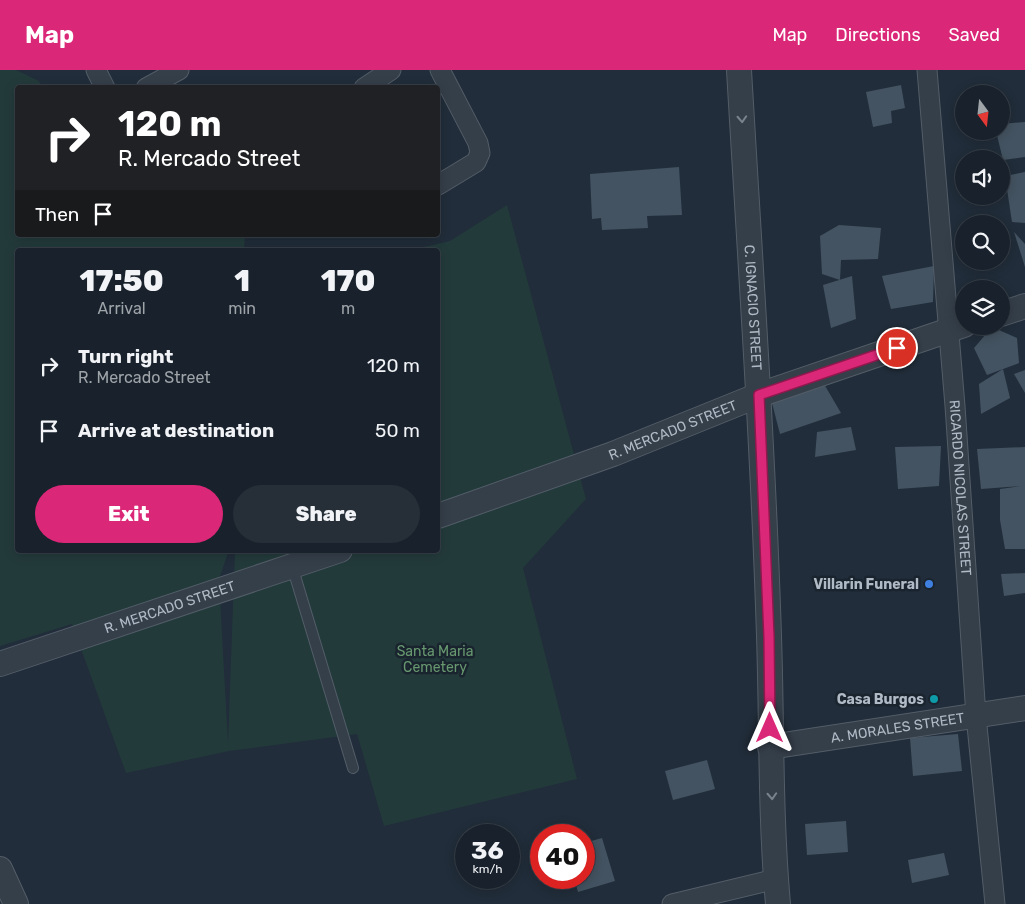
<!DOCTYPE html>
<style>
body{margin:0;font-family:Rubik,sans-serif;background:#262f38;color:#f1f3f6;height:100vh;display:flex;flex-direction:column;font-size:19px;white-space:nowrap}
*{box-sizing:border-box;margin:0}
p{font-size:16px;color:#9fa4a9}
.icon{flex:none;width:28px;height:28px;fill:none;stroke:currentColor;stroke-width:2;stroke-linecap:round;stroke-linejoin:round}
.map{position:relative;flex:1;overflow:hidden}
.side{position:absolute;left:15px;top:178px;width:425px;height:305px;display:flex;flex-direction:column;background:#19222c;border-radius:5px;box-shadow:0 2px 12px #0003,0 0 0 1px #373f48}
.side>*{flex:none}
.guide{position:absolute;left:15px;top:15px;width:425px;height:152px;border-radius:5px;box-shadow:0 2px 12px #0003,0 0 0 1px #373f48;background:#202124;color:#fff;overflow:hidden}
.needle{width:32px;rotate:165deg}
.controls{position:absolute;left:955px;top:15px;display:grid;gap:10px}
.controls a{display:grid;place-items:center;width:55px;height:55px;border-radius:50%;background:#19222c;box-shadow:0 2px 12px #0003,0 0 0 1px #373f48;font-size:25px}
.speed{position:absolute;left:455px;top:754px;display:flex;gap:10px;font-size:25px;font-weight:700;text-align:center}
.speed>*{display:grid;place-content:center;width:65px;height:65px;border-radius:50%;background:#19222c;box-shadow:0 2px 12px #0003,0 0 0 1px #373f48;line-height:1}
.speed small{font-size:12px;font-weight:400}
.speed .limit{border:8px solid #d22;background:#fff;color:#111}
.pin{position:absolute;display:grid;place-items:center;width:42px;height:42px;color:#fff;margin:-21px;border:2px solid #fff;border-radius:50%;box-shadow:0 1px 5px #0007}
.me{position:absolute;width:55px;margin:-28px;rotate:0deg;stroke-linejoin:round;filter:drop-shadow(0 0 4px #0008)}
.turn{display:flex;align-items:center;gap:18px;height:105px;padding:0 20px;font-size:22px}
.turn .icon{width:65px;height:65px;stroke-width:2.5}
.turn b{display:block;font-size:35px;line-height:42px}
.then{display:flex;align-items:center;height:48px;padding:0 20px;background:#0003;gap:10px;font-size:19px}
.eta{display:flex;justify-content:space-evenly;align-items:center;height:85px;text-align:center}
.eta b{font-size:30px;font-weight:800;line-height:35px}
.cta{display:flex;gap:10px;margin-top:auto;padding:10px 20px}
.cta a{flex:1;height:58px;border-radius:30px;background:#db2777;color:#fff;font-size:20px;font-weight:800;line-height:58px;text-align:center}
.cta a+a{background:#262f38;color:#f1f3f6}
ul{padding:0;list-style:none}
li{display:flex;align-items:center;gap:15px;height:65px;padding:0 20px}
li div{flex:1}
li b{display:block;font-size:19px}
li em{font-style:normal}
header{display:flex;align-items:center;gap:30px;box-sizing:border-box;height:70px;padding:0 25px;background:#db2777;color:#fff}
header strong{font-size:24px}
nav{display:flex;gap:28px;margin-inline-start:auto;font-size:18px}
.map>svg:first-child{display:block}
.green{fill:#233a3b}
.building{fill:#445361}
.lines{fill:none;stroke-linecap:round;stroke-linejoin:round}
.service-casing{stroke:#535d68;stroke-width:12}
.minor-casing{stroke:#535d68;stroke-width:21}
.tertiary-casing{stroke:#535d68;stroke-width:26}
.service{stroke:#353f4a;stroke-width:10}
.minor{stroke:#353f4a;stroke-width:19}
.tertiary{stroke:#353f4a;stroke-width:24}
.oneway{stroke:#79838e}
.route-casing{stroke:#8e194d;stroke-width:12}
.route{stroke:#db2777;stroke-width:9}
.shop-dot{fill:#3f7fe0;stroke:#1a242f;stroke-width:2}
.culture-dot{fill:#0f9aa8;stroke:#1a242f;stroke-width:2}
.labels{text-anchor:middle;stroke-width:5;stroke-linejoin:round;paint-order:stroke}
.street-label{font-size:14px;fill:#b0bac6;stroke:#1a242f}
.poi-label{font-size:14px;font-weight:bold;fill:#b0bac6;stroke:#1a242f;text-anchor:end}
.park-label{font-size:14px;fill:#67986f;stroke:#1a242f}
</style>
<header>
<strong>Map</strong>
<nav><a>Map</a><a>Directions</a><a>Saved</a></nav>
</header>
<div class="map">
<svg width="1025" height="834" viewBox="0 0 1025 834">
<rect width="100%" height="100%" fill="#212d3a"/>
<path class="green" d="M0 0H16L39 11 42 17 18 18V165H245L244 180H18V480H229L219 509 228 673 235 480H438V180H411L450 171 507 135 586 429 523 498 577 709 384 756 357 664 229 681 126 703 72 554 0 576Z"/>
<g class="building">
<path d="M901 15 905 38 891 41 892 53 873 57 866 22Z"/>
<path d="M1025 52V87L1003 90 996 61H1001V54Z"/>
<path d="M961 91H964V125L960 126Z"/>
<path d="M679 97 682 145 647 146 648 158 602 160 601 148 592 149 590 104Z"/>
<path d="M1025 102V153L1012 152 1005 106Z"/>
<path d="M839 155 881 158 878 189 841 190 840 210 822 204 820 166Z"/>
<path d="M1014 162 1025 174V197Z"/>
<path d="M934 196 933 232 891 239 882 206Z"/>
<path d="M852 206 856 249 831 258 823 215Z"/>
<path d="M992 257 1017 268 1019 293 987 305 974 278Z"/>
<path d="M1003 299 1010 328 981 344 979 314Z"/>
<path d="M1025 300V323L1014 304Z"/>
<path d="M824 314 841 343 780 364 772 333Z"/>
<path d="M851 357 856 380 815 387 817 362Z"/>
<path d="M941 376 939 416 898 419 895 377Z"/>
<path d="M1025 377V479H1005L1000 450V419L1022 416 981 419 977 379Z"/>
<path d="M1025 503V523L1004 526 1001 504Z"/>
<path d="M958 664 962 701 913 706 910 668Z"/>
<path d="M707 690 715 719 673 730 665 701Z"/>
<path d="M846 751 848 782 807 785 805 754Z"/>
<path d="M602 768 615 811 578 822 574 808H584V773Z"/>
<path d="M944 783 949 805 912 813 908 790Z"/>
</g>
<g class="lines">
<defs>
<path id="service" d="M292 496 353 698"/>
<g id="minor">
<path d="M96 0 105 18"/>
<path id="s1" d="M927 0 955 336 976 646 995 834"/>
<path d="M146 18 179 0"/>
<path d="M364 18 391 0"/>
<path d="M438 115 476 92 480 83 478 73 440 0"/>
<path d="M672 834 776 809"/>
</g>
<g id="tertiary">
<path id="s2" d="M739 0C750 188 763 377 769 566 772 655 770 745 778 834"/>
<path d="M1001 244 1025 236"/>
<path id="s3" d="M438 446 613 384 759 325 964 255"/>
<path id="s4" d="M0 594 340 480"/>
<path id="s5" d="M770 677 1025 638"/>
<path d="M0 799 16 834"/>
</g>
</defs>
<use href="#service" class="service-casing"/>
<use href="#minor" class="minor-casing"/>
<use href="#tertiary" class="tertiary-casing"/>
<use href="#service" class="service"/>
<use href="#minor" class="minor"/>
<use href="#tertiary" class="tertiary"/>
</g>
<defs><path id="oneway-chevron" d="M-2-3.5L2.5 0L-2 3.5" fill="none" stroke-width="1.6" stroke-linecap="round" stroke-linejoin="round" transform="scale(1.25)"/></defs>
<g class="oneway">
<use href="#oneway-chevron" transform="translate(742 49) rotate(87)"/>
<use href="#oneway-chevron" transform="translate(772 726) rotate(87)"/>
</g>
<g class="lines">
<defs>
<path id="route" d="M770 658 769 567 759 325 897 278"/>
</defs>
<use href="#route" class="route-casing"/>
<use href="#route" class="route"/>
</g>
<circle class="shop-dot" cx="929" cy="514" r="5"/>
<circle class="culture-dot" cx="934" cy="629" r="5"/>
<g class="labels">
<g class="street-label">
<text dy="5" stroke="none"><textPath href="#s2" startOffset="238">C. IGNACIO STREET</textPath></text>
<text dy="5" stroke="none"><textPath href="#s3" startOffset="250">R. MERCADO STREET</textPath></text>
<text dy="5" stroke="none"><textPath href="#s1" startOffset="419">RICARDO NICOLAS STREET</textPath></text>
<text dy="5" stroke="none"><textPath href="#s4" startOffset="179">R. MERCADO STREET</textPath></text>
<text dy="5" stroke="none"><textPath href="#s5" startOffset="129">A. MORALES STREET</textPath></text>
</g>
<g class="poi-label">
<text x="919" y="519">Villarin Funeral</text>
<text x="924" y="634">Casa Burgos</text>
</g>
<g class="park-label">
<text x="435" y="586">Santa Maria<tspan x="435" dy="16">Cemetery</tspan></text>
</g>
</g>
</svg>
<div class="controls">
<a><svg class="needle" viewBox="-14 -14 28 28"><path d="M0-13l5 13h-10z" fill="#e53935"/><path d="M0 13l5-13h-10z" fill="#9fa4a9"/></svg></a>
<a><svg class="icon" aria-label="sound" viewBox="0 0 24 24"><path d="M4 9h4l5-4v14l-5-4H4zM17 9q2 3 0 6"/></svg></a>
<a><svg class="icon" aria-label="search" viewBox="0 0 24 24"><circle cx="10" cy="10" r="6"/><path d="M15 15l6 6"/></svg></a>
<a><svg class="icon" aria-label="layers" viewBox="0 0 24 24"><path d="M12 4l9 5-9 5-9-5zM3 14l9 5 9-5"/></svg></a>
</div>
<div class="speed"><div>36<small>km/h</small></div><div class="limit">40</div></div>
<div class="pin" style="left:897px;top:278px;background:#d93025"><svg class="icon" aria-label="arrive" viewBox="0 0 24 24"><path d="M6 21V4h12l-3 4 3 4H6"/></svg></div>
<svg class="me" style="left:770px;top:658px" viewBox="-20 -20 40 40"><path d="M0-17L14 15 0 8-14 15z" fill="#db2777" stroke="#fff" stroke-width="4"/></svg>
<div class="guide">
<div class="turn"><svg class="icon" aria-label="right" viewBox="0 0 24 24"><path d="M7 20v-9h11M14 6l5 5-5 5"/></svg><div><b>120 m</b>R. Mercado Street</div></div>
<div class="then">Then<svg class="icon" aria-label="arrive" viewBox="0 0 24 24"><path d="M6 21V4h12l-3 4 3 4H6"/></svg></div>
</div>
<section class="side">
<div class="eta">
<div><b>17:50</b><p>Arrival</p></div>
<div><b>1</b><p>min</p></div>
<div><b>170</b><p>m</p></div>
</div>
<ul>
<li><svg class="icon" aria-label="right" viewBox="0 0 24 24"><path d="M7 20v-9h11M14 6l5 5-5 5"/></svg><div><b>Turn right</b><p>R. Mercado Street</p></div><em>120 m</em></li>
<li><svg class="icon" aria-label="arrive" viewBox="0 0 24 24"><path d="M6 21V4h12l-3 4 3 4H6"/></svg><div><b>Arrive at destination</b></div><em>50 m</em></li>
</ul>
<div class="cta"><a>Exit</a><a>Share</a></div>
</section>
</div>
